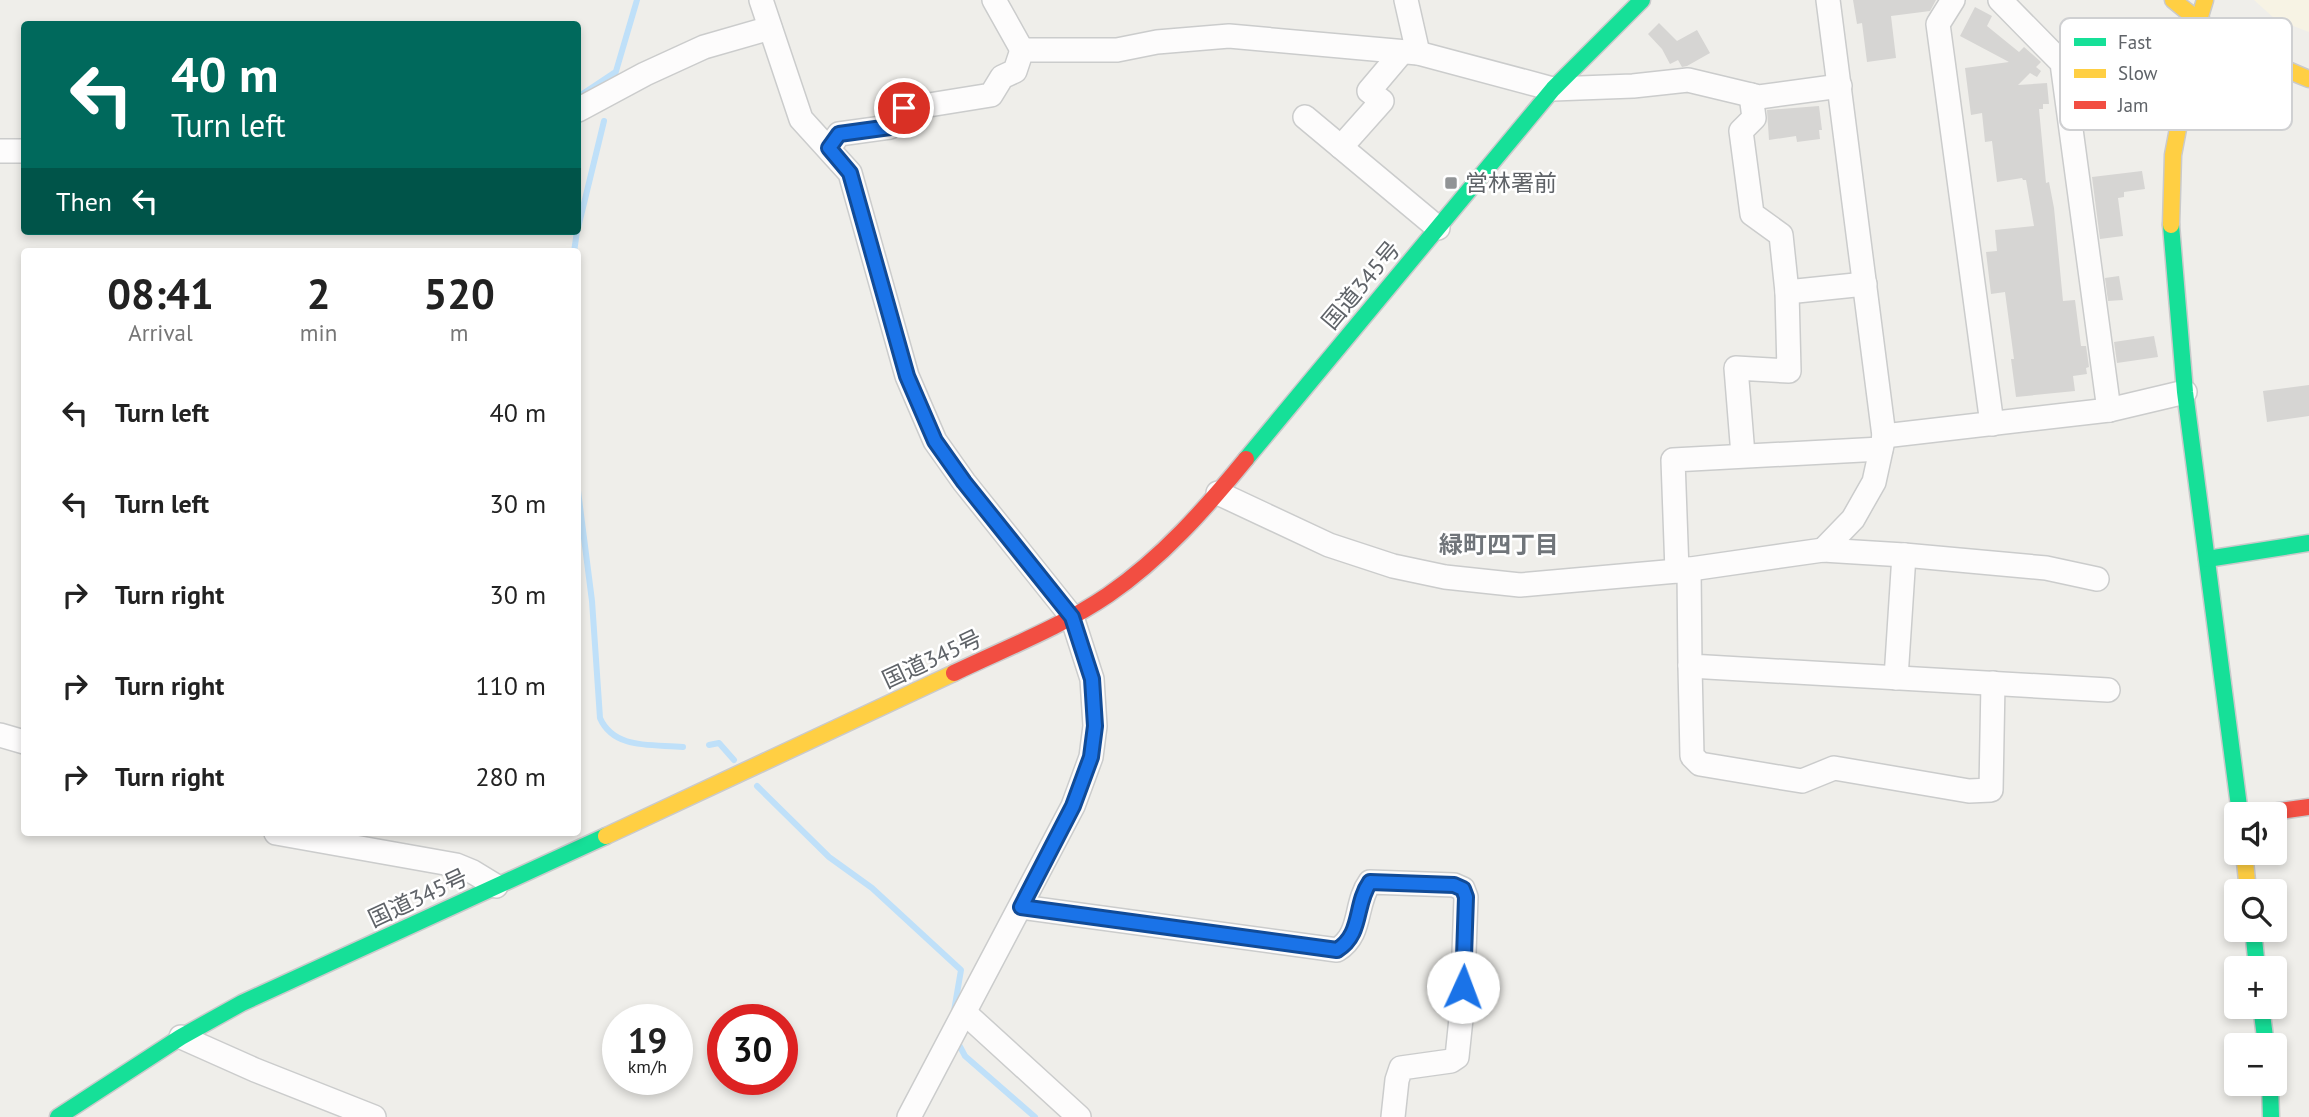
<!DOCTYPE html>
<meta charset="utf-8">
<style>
body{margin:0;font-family:"PT Sans","Noto Sans JP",sans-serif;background:#f2f2f2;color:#222;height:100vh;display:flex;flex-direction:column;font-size:26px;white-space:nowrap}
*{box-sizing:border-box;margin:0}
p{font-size:23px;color:#767676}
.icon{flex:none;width:38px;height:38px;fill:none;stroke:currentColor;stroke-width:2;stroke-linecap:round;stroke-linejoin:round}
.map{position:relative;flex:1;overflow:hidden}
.side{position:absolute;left:21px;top:248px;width:560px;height:588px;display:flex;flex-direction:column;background:#fff;border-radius:7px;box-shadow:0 4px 10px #0003}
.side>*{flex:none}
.banner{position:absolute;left:21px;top:21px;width:560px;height:214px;border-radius:7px;box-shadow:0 4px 10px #0003;background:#00695c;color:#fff;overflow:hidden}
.controls{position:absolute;left:2224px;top:802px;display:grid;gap:14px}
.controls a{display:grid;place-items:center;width:63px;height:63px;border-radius:7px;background:#fff;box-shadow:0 4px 10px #0003;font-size:35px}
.speed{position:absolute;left:602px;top:1004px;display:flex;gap:14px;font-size:35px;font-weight:700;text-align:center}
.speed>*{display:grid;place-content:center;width:91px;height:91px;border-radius:50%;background:#fff;box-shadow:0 4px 10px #0003;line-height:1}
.speed small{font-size:18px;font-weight:400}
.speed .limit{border:10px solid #d22;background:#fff;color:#111}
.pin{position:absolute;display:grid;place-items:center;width:60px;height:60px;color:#fff;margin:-30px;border:4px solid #fff;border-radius:50%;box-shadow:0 2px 7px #0007}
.me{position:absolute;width:77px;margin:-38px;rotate:2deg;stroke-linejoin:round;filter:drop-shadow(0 0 5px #0008)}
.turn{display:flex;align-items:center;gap:24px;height:147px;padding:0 35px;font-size:32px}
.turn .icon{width:91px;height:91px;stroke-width:2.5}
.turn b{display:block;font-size:49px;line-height:60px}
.then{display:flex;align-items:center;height:66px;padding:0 35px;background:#0003;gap:14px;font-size:26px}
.eta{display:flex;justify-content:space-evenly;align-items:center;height:119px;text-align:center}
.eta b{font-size:42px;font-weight:700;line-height:49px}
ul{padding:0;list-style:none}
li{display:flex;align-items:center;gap:21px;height:91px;padding:0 35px}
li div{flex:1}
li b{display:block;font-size:26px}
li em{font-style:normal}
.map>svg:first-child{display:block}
.commercial{fill:#f7f3e4}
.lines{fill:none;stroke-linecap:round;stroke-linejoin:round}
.stream{stroke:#bfe0f9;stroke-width:6}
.building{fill:#d6d5d3}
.street-casing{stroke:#cbcccc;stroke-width:26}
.fast-casing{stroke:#cacacb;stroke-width:19}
.slow-casing{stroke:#cacacb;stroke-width:19}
.jam-casing{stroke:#cacacb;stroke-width:19}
.street{stroke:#fdfcfc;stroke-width:23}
.fast{stroke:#16e098;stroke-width:16}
.slow{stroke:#ffcf43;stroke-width:16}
.jam{stroke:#f24e42;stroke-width:16}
.route-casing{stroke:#114b97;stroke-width:18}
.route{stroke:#1a73e8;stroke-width:12}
.poi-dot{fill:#919496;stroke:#fff;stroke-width:2.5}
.labels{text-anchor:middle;stroke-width:5;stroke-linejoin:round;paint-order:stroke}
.poi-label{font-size:23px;fill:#5f6368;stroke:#fff;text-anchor:start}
.street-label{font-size:23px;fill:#5f6368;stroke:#fff}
.neighbourhood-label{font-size:24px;font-weight:bold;fill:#70757a;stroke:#fff}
.key{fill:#fff;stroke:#cfd0d2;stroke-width:2}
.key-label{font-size:19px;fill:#5f6368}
</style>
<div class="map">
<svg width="2309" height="1117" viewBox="0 0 2309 1117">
<rect width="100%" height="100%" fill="#efeeea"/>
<path class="commercial" d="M2254 0H2309V32L2275 19Z"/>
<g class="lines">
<g class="stream">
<path d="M614 78 637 0"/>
<path d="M578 97 614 73"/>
<path d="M578 228 604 121"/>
<path d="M574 252 577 231"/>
<path d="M578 491 592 601 600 718C614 750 653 744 683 747"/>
<path d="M709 745 719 743 734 760"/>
<path d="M757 786 829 857 872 888 961 970 954 1011"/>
<path d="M957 1041 965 1056 1035 1117"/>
</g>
</g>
<g class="building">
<path d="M1853 0H1936L1930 11 1891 16 1896 58 1867 62 1862 23 1857 24Z"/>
<path d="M1975 7 1992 16 1987 26 2019 52 2024 47 2041 62 2036 67 2041 71 2037 77 2030 73 2018 85 2047 83 2049 104H2043V109H2039L2046 183 2049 182 2054 208 2063 301 2075 300 2081 346H2086L2089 367 2086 368 2087 374 2073 376 2075 391 2016 397 2011 359H2014L2005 292 1991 294 1986 252 1997 251 1995 230 2034 226 2026 180H2023L2022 178 1997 182 1992 141 1985 142 1982 113 1971 115 1965 68 2009 62 1960 36Z"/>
<path d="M1659 23 1677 41 1697 30 1710 53 1687 66 1682 67 1678 60 1670 64 1662 49 1648 34Z"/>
<path d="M1819 106 1822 130H1819L1820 139 1797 142 1796 136 1769 140 1767 110Z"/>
<path d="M2142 171 2145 189 2124 192V197L2118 198 2123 236 2100 239 2092 177Z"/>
<path d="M2119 276 2123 300 2108 301 2105 278Z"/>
<path d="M2154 336 2158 357 2117 363 2114 342Z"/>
<path d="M2309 385V416L2267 422 2263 391Z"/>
</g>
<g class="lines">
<defs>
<g id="street">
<path d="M761 0 801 119 850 173 907 376 935 441 964 482 1072 617 1092 679 1095 726 1091 757 1073 806 909 1117"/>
<path d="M994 0 1022 50"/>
<path d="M1406 0 1418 53"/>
<path d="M1828 0 1884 436 2109 410 2185 392"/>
<path d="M1953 0 1938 24 1992 424"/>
<path d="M2000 0 2062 63 2109 410"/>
<path d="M1751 95 1754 118 1741 131 1752 214 1781 235 1787 292 1865 284"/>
<path d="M578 110 645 74 704 47 770 28"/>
<path d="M1305 117 1438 228"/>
<path d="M1341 147 1382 101 1369 91 1402 52"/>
<path d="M829 148 839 134 890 127 904 109 991 95 1002 77 1015 71 1022 50H1117L1157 42 1229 36 1418 53 1553 89 1633 86 1688 80 1759 97 1840 86"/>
<path d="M0 151H24"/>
<path d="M1743 455 1736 368 1789 371 1787 292"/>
<path d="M1218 493 1329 545 1393 566 1445 577 1520 585 1677 571 1823 550 1904 555 2046 568 2097 579"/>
<path d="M1823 550 1853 519 1874 482 1884 436"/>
<path d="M1689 569 1690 666 2108 690"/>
<path d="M1677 571 1673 460 1881 449"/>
<path d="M1690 666 1692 756 1700 764 1802 781 1834 768 1969 791 1991 790 1993 683"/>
<path d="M1896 678 1904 555"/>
<path d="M0 735 24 742"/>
<path d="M276 833 456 865 473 872 496 886"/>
<path d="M1021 907 1337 950C1363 934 1354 904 1370 882L1454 885 1463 889 1466 897 1462 1009 1457 1057 1451 1061 1401 1068 1397 1080 1393 1117"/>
<path d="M965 1013 1079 1117"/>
<path d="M181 1037 255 1070 374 1117"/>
</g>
<g id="fast">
<path d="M2171 225 2185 392 2240 814"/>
<path d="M1246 459 1553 89 1642 0"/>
<path d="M2207 559 2309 543"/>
<path d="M2253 929 2257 968"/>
<path d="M2261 1006 2266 1045"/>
<path d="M2270 1083 2271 1117"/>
<path d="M58 1117 181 1037 242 1003 606 836"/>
</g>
<g id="slow">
<path d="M2173 0C2214 35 2259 59 2309 79"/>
<path d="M2171 225 2173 155 2198 23 2205 0"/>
<path d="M606 836 954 673"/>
<path d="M2244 852 2248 891"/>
</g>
<g id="jam">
<path d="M954 673C1006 648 1061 627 1108 595 1162 558 1206 508 1246 459"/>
<path d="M2258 814 2309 807"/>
</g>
</defs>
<use href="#street" class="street-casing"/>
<use href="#fast" class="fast-casing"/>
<use href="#slow" class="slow-casing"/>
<use href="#jam" class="jam-casing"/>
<use href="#street" class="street"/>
<use href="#fast" class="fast"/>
<use href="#slow" class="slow"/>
<use href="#jam" class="jam"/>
</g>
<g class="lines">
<defs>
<path id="route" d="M904 108 890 127 839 134 829 148 850 173 907 376 935 441 964 482 1072 617 1092 679 1095 726 1091 757 1073 806 1021 907 1337 950C1363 934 1354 905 1370 882L1454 885 1463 889 1466 897 1463 987"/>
</defs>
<use href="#route" class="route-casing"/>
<use href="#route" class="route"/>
</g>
<rect class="poi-dot" x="1444" y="176" width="14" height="14" rx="3.5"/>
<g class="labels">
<g class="poi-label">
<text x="1465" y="191">営林署前</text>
</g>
<g class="street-label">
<text transform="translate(1361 285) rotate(-50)" y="8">国道345号</text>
<text transform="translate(932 659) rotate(-25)" y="8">国道345号</text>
<text transform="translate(418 898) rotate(-25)" y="8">国道345号</text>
</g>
<g class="neighbourhood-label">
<text x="1499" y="553">緑町四丁目</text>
</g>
</g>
<rect x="2060" y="18" width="232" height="112" rx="10" class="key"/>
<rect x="2074" y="38" width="32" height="8" fill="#16e098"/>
<rect x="2074" y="69" width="32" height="9" fill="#ffcf43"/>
<rect x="2074" y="101" width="32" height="8" fill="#f24e42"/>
<g class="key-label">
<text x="2118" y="49">Fast</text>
<text x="2118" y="80">Slow</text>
<text x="2118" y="112">Jam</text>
</g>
</svg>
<div class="controls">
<a><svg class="icon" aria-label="sound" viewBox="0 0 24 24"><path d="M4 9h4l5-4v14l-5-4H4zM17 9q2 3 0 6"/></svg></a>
<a><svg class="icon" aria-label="search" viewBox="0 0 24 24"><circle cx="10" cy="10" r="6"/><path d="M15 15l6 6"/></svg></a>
<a>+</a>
<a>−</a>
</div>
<div class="speed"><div>19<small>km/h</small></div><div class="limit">30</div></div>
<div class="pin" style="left:904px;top:108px;background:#d93025"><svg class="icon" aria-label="arrive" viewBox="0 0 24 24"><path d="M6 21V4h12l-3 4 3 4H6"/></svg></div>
<svg class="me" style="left:1463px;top:987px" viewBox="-20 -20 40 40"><circle r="19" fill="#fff"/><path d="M0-13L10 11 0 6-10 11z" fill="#1a73e8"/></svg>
<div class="banner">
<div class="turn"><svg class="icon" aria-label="left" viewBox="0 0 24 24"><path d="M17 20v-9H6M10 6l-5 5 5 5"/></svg><div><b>40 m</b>Turn left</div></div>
<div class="then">Then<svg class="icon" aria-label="left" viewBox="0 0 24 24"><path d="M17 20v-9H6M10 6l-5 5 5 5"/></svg></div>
</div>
<section class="side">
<div class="eta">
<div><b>08:41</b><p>Arrival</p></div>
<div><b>2</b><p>min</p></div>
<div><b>520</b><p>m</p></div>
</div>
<ul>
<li><svg class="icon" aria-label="left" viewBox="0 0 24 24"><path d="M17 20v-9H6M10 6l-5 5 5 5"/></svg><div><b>Turn left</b></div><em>40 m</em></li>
<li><svg class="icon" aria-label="left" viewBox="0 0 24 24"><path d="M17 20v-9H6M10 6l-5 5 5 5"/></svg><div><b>Turn left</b></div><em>30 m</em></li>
<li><svg class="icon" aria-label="right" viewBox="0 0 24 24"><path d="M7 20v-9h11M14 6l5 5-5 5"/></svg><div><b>Turn right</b></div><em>30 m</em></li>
<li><svg class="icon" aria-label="right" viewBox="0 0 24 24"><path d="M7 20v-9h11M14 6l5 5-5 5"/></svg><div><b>Turn right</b></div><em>110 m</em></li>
<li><svg class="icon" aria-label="right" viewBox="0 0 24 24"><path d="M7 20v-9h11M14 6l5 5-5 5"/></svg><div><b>Turn right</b></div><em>280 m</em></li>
</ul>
</section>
</div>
